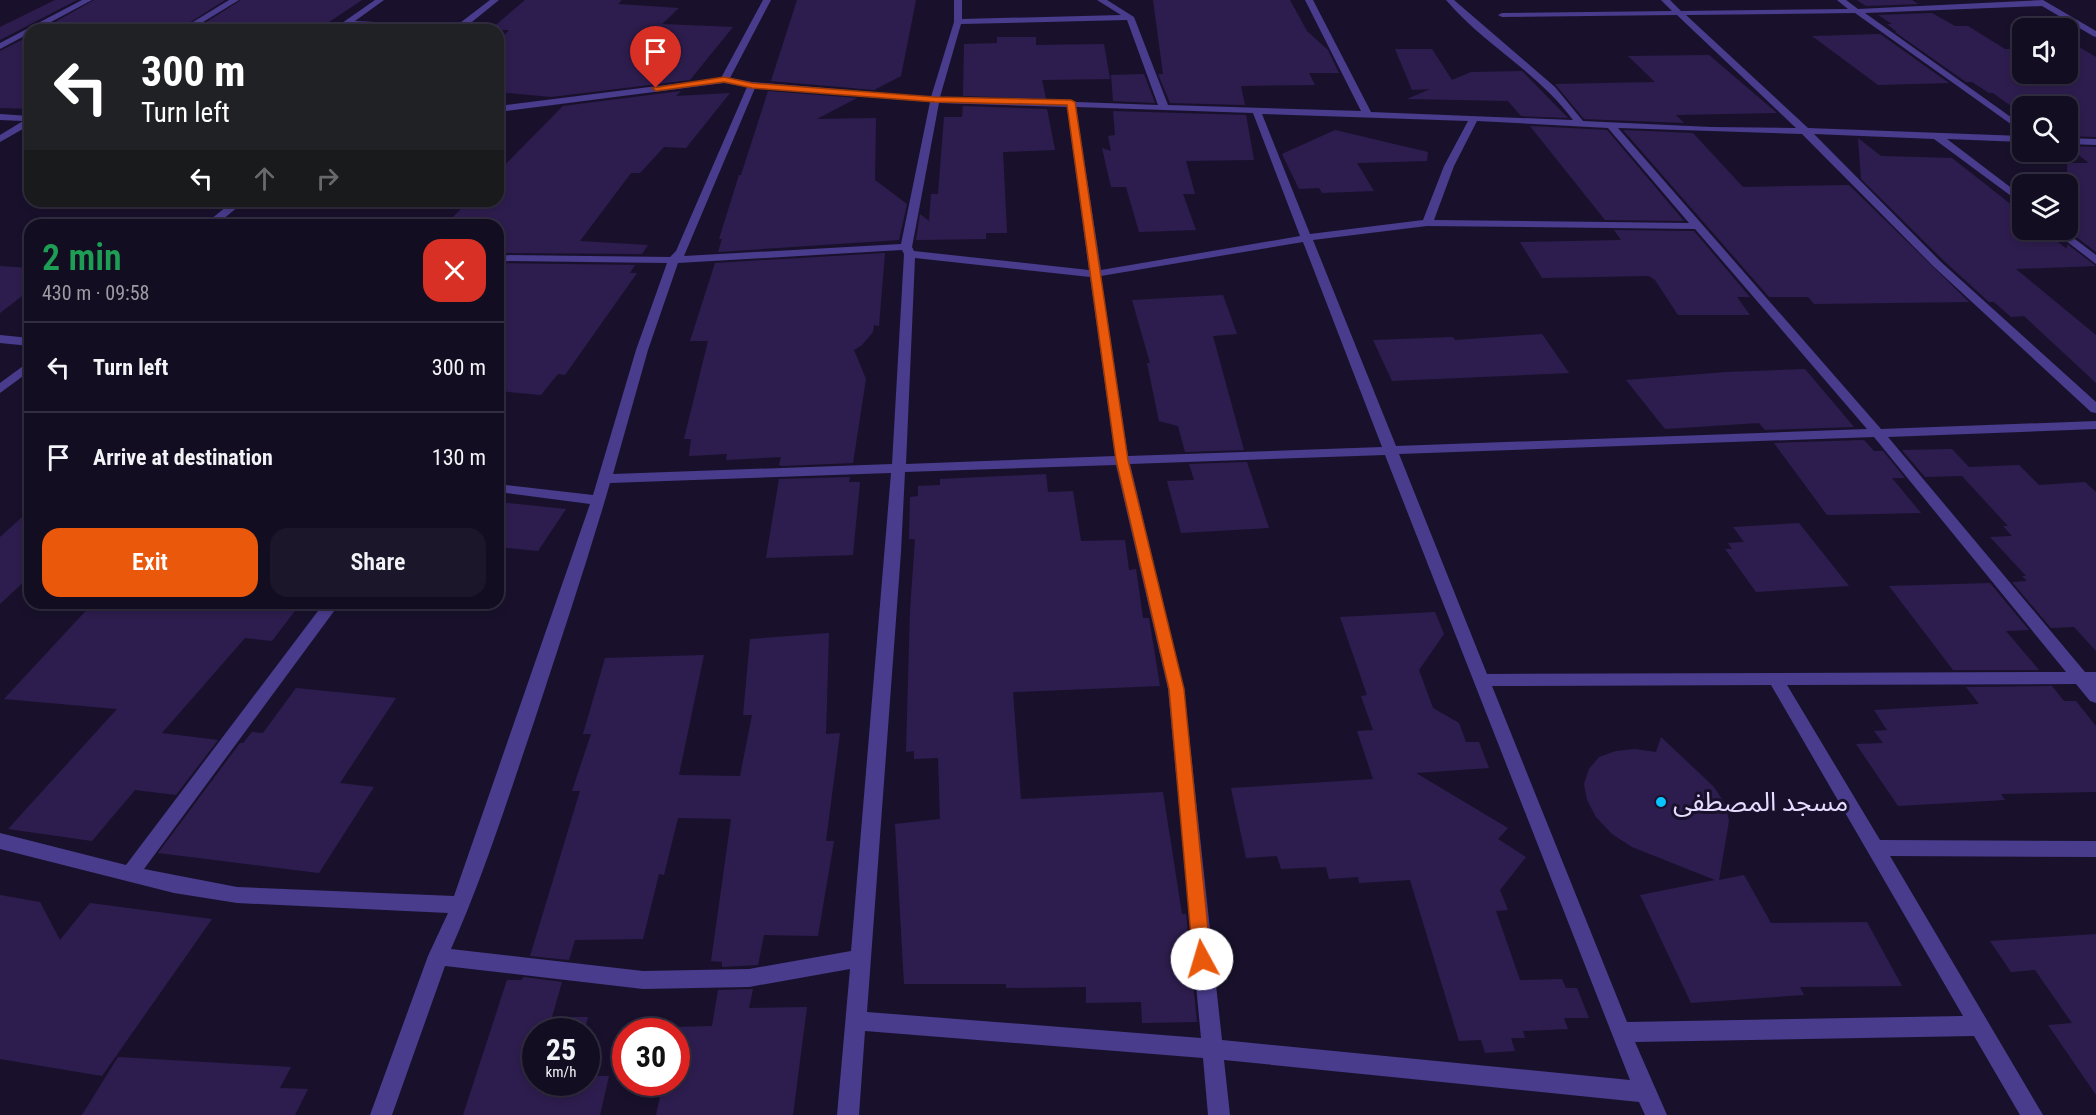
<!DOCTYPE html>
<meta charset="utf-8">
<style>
body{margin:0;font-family:"Roboto Condensed","Noto Sans Arabic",sans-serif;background:#1c162a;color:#f1f3f6;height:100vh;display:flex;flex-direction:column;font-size:22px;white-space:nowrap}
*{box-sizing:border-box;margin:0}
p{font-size:20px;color:#9d9ca5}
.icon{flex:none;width:33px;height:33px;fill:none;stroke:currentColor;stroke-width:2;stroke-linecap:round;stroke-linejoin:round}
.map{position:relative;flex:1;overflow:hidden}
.panel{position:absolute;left:24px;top:219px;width:480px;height:390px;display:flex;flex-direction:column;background:#130d21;border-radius:18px;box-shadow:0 3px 9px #0003,0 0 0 2px #322d3f}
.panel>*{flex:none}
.top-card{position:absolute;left:24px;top:24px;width:480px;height:183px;border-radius:18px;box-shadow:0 3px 9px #0003,0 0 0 2px #322d3f;background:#202124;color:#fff;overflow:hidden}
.fabs{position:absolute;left:2012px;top:18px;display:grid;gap:12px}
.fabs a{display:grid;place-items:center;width:66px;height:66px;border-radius:12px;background:#130d21;box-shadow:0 3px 9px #0003,0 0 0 2px #322d3f;font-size:30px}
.speed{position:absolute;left:522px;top:1018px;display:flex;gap:12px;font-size:30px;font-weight:700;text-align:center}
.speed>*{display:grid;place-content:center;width:78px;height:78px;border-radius:50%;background:#130d21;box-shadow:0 3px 9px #0003,0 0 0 2px #322d3f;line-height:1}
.speed small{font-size:15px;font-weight:400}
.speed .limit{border:9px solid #d22;background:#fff;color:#111}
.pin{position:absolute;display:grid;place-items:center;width:51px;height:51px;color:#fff;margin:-62px -26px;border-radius:50% 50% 50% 0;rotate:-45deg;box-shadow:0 0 6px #0007}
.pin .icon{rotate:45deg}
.me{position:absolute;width:66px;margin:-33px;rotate:354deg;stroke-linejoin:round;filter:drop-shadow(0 0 4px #0008)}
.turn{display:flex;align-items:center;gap:21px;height:126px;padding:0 18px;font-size:27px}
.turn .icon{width:78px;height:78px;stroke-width:2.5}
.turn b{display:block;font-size:42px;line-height:51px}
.lanes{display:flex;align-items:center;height:57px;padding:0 18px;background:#0003;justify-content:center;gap:30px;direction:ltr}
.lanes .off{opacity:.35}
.round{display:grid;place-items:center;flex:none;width:63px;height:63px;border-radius:18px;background:#1c162a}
.overview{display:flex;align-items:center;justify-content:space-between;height:102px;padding:0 18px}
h1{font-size:36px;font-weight:600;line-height:45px;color:#1e9e55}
.cta{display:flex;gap:12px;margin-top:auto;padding:12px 18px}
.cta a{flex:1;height:69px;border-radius:18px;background:#ea580c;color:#fff;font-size:24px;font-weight:600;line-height:69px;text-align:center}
.cta a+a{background:#1c162a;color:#f1f3f6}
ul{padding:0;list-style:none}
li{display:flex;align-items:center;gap:18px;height:90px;padding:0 18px;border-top:2px solid #322d3f}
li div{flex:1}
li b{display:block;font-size:22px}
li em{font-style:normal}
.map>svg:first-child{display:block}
.building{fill:#2d1d4e}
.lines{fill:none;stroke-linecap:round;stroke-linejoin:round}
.minor{fill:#493c8c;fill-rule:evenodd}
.route{fill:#ea580c;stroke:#983908;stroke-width:1.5}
.poi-dot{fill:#08c5ff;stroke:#19112c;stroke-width:2}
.labels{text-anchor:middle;stroke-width:6;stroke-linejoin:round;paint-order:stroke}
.near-poi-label{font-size:26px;fill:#e5dcff;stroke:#19112c;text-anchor:start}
</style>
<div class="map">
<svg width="2096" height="1115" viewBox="0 0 2096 1115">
<rect width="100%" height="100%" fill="#19112c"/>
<g class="building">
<path d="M55 0H77L0 40V27Z"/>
<path d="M94 0H225L178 30H41Z"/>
<path d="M241 0H362L320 28 194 30Z"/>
<path d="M525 0H622L618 4 679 8 662 24 733 27 690 80 551 97 498 92V42L509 30H490Z"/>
<path d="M797 0H916L901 76 874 90 771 81Z"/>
<path d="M1153 0H1290L1307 31 1328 50 1339 73H1309L1315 85 1241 86 1245 105 1170 103 1158 74H1163Z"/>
<path d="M1857 0H1912L1918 4 1866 6Z"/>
<path d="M1932 13 1955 26H1968L2005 49H2022V74H2067V48L2079 47 2096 57V137L2067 136V106H2022V114L1993 93H1989L1972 82H1966L1895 32H1897L1887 24H1892L1878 15Z"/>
<path d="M1880 34 1949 83 1878 85 1812 36Z"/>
<path d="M30 36V109L0 108V51Z"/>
<path d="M997 37H1036V45L1104 44 1110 79 1042 80 1046 99 963 96 964 44 997 43Z"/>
<path d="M1395 49H1432L1452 80 1471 72 1522 71 1568 118 1521 116 1508 101 1407 99 1430 89 1412 90Z"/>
<path d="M1709 55 1777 113 1676 115 1684 123 1584 119 1555 84 1655 82 1628 56Z"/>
<path d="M1144 74 1155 103 1113 101 1111 75Z"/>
<path d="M681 91 676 96 730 93 686 148 664 147 640 173H631L580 241 648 245 642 254 498 253V222L452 218 469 201H498V172L563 106Z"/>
<path d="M768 91 857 98 817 119 876 118 875 180 907 204 899 240 718 252 722 239H719L739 175H741Z"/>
<path d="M963 106 1047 109 1055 150 1003 152 1007 233H986V239L916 240 920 214 929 221 931 194H938L944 117H962Z"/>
<path d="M1113 111 1246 115 1254 160 1186 161 1195 194H1183L1196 230 1139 232 1126 187H1111L1102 148 1111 151 1108 136 1115 135Z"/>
<path d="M1530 126 1607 130 1684 221 1605 220Z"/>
<path d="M1335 130 1428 152 1427 161 1357 163 1374 191 1322 193 1319 188 1299 189 1282 154Z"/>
<path d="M1623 130 1693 133 1743 187 1849 185 1969 302 1814 304 1808 297H1769Z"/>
<path d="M1858 138 1881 156 1952 158 2022 213V230H2043L2067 249V244L2096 266 2016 269 2096 335V383L2024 316 2011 317 1994 302H1989L1943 260 1861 179Z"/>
<path d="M2067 146 2096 147V252L2067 230V163H2089Z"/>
<path d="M1614 230 1694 231 1750 297H1737L1750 315H1678L1655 280 1649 276 1542 278 1520 242 1621 240Z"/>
<path d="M885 253 879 326 874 325 873 332 862 345 854 350 866 379 853 463 782 466 779 465 781 457 726 460 727 454 689 456 691 439H684L708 341H690L715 263Z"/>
<path d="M498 263 635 265 630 273H637L565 375 558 374 541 395 498 391Z"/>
<path d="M0 266 30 268V290L0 313Z"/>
<path d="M1223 295 1237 334 1213 336 1244 450 1185 452 1178 426 1159 421 1147 363H1150L1132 300Z"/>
<path d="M1542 334 1569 373 1392 381 1373 340 1453 337 1455 340Z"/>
<path d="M1805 369 1854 427 1765 430 1759 423 1665 429 1626 380 1726 372Z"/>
<path d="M1864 440 1874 451H1883L1905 478H1892L1921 513 1827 515 1774 443Z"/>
<path d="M1952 449 1969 467 2019 465 2039 485 2085 482 2096 492V651L2074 627 2051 628 2012 582 2027 581 2022 576H2026L1990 537 2012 536 2003 526H2008L1962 476 1925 477 1902 450Z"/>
<path d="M1247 462 1269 528 1181 533 1167 481 1194 480 1189 464Z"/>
<path d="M1046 474 1048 492 1073 491 1081 541 1125 540 1129 570 1136 569 1143 618H1149L1160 686 1013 692 1021 799 1163 792 1182 914H1186L1197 1022 1142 1023 1141 1002 1086 1003V987L1006 988V984H904L895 824 940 819 938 758 914 759V751L906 752 910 611 915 539H909L910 497 918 496V486L940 485V479Z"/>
<path d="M850 477 849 482H860L853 555 766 558 779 479Z"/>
<path d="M498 502 566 509 538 551 498 547Z"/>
<path d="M30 510V576L0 604V537Z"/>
<path d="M1799 523 1849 586 1756 592 1725 549H1732L1728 543 1744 542 1733 527Z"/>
<path d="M1990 583 2029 630 2006 631 2039 670H1953L1889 586Z"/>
<path d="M93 603H301L272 641 245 638 162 733 218 740 176 795 135 790 92 841 8 829 117 709 4 699Z"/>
<path d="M1435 612 1444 634 1419 670 1433 708 1459 723 1466 742H1479L1489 768 1416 773 1508 828 1498 839 1526 857 1500 890 1508 910 1496 911 1520 980 1562 979 1566 988H1577L1589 1018H1564L1568 1029 1523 1031 1525 1038H1511L1515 1051 1485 1053 1481 1040 1459 1041 1410 880 1359 883 1358 877 1329 879 1326 867 1281 869 1277 856 1246 858 1231 788 1373 779 1357 731 1373 730 1361 696 1367 695 1340 617Z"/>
<path d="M829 633 826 734 840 733 826 841H834L818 936 764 935 758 965 722 967V962L711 961 731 819 678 818 664 875 659 874 643 939 575 940 569 960 530 956 580 791H572L591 734H583L605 658 704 655 679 775 740 776 752 715H743L750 639Z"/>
<path d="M2052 686 2064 701H2076L2096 726V792L2001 794 2005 800 1898 806 1856 744 1883 743 1874 731 1887 730 1874 710 1979 704 1966 687Z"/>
<path d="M296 688 396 698 340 783 374 787 319 873 158 853 240 743H243L252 732 263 733Z"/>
<path d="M1661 737 1714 787 1725 804 1729 821 1719 880 1744 875 1771 923 1867 922 1902 986 1800 987 1804 995 1691 1003 1640 895 1715 880 1632 847 1612 834 1596 817 1587 800 1584 784 1589 769 1599 757 1616 751 1635 749 1656 752Z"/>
<path d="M0 895 40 902 60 940 90 903 212 919 102 1076 0 1059Z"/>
<path d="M2096 934V1095L2048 1025 2072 1023 2035 970 2011 972 1990 941Z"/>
<path d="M523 977 562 982 552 1017H588L584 1032H536V1083H586V1076H609L600 1115H463L507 980H522Z"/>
<path d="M753 989 749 1008 807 1007 793 1115H656L663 1083H676L674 1027 712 1026 718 990Z"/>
<path d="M118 1057 291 1067 280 1088 308 1089 295 1115H82Z"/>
</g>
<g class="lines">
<g class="minor">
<path d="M82 0H92L36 30H30V33L0 49V43Z"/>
<path d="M229 0H239L190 30H180Z"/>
<path d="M375 0H384L355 21 456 26 490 0H499L462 30 348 26 342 30H332Z"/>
<path d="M763 0H771L730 78 752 82 931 97 954 22V0H962V19L1121 15 1097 0H1107L1134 17 1168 105 1361 111 1305 0H1313L1371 112 1573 120C1538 72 1484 45 1446 0H1454L1555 87 1583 121 1711 127 1796 128 1677 15 1502 17 1498 15 1502 13 1672 11 1661 0H1670L1681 11 1848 9 1837 0H1846L1858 9 2043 0 2096 31V37L2093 36 2042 6 1865 13 2022 125V132L1855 13 1686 15 1808 128 2022 136V142L1947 139 2022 196V204L1934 139 1814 134 1941 262 2096 402V413L2091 412 1933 266 1802 134 1618 128 1881 429 2096 421V429L1888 437 2085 672H2096V703L2090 701 2076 684 1787 685 1880 840 2096 841V857L1890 856 2043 1115H2020L1974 1036 1635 1042 1667 1115H1645L1639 1102 1224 1060 1230 1115H1208L1203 1058 865 1031 859 1115H837L850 969 749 987 643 989 445 966 392 1115H370L428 956 448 913 237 903 174 893 0 849V833L126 865 324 603H340L144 869 237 887 454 896 590 504 498 492V484L593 495 636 350 667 263 498 261V255L670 257 676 251 747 87 724 83 498 112V106L721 78ZM1127 20 1158 105 940 97 961 24ZM755 88 930 102 901 244 684 256ZM939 103 1067 107 1089 270 914 251 912 247ZM1076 107 1253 113 1300 236 1101 270ZM1262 114 1468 121 1444 166 1423 220 1310 234ZM1477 121 1608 128 1689 223 1434 220 1454 166ZM1427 226 1695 229 1867 429 1396 446 1313 240ZM1303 242 1382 447 1128 456 1101 276ZM902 250 904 254 892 464 613 474 648 350 678 263ZM915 258 1090 277 1115 456 906 464ZM1874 437 2066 672 1487 674 1399 454ZM1385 455 1630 1080 1222 1040 1184 689 1130 464ZM1116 465 1168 689 1201 1038 867 1012 901 552 905 472ZM891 473 851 951 749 969 643 971 451 949C484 875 508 798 534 722 560 642 587 563 610 483ZM1771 685 1963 1016 1627 1022 1492 686Z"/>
<path d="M0 114 30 116V125L0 142V135L23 121 0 120Z"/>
<path d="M2067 138 2096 139V145L2067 144Z"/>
<path d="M233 201H245L216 225H204Z"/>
<path d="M2052 230H2063L2096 255V264Z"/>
<path d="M0 335 30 338V346L0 343Z"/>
<path d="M30 361V371L0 393V383Z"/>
</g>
</g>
<path class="route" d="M724 77 752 83 935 97 1071 100 1075 102 1128 460 1184 689 1211 959 1209 965 1202 967 1196 965 1193 959 1169 689 1116 460 1067 105 935 102 752 88 724 82 656 91 652 88Z"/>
<circle class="poi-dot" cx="1661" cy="802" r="6"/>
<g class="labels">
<g class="near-poi-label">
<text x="1673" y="811">مسجد المصطفى</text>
</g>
</g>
</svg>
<div class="fabs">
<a><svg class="icon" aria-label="sound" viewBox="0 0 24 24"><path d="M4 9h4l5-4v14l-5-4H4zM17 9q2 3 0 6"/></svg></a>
<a><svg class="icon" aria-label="search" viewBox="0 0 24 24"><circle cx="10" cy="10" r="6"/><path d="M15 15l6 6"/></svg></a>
<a><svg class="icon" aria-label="layers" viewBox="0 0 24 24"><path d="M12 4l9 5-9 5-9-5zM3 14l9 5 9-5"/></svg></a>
</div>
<div class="speed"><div>25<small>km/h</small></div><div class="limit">30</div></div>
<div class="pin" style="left:656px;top:88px;background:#d93025"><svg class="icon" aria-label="arrive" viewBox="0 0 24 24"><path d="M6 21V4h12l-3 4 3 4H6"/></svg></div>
<svg class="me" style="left:1202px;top:959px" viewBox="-20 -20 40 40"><circle r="19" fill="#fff"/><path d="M0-13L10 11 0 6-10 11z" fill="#ea580c"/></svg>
<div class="top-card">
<div class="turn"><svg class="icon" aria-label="left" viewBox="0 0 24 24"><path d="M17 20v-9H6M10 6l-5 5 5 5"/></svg><div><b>300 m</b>Turn left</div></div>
<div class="lanes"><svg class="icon" aria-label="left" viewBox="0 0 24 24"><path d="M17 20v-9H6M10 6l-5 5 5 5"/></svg><svg class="icon off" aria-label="ahead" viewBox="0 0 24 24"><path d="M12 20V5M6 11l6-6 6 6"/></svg><svg class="icon off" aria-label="right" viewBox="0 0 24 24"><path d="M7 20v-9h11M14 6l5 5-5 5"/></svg></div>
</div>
<section class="panel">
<div class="overview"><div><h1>2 min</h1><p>430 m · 09:58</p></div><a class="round" style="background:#d93025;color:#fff"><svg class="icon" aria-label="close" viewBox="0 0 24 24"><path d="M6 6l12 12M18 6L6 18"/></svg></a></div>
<ul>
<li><svg class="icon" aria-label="left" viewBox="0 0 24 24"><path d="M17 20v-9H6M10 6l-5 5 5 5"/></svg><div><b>Turn left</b></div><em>300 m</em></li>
<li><svg class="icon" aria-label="arrive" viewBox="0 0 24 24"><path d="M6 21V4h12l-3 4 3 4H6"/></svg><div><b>Arrive at destination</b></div><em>130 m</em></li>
</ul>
<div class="cta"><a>Exit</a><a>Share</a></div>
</section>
</div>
